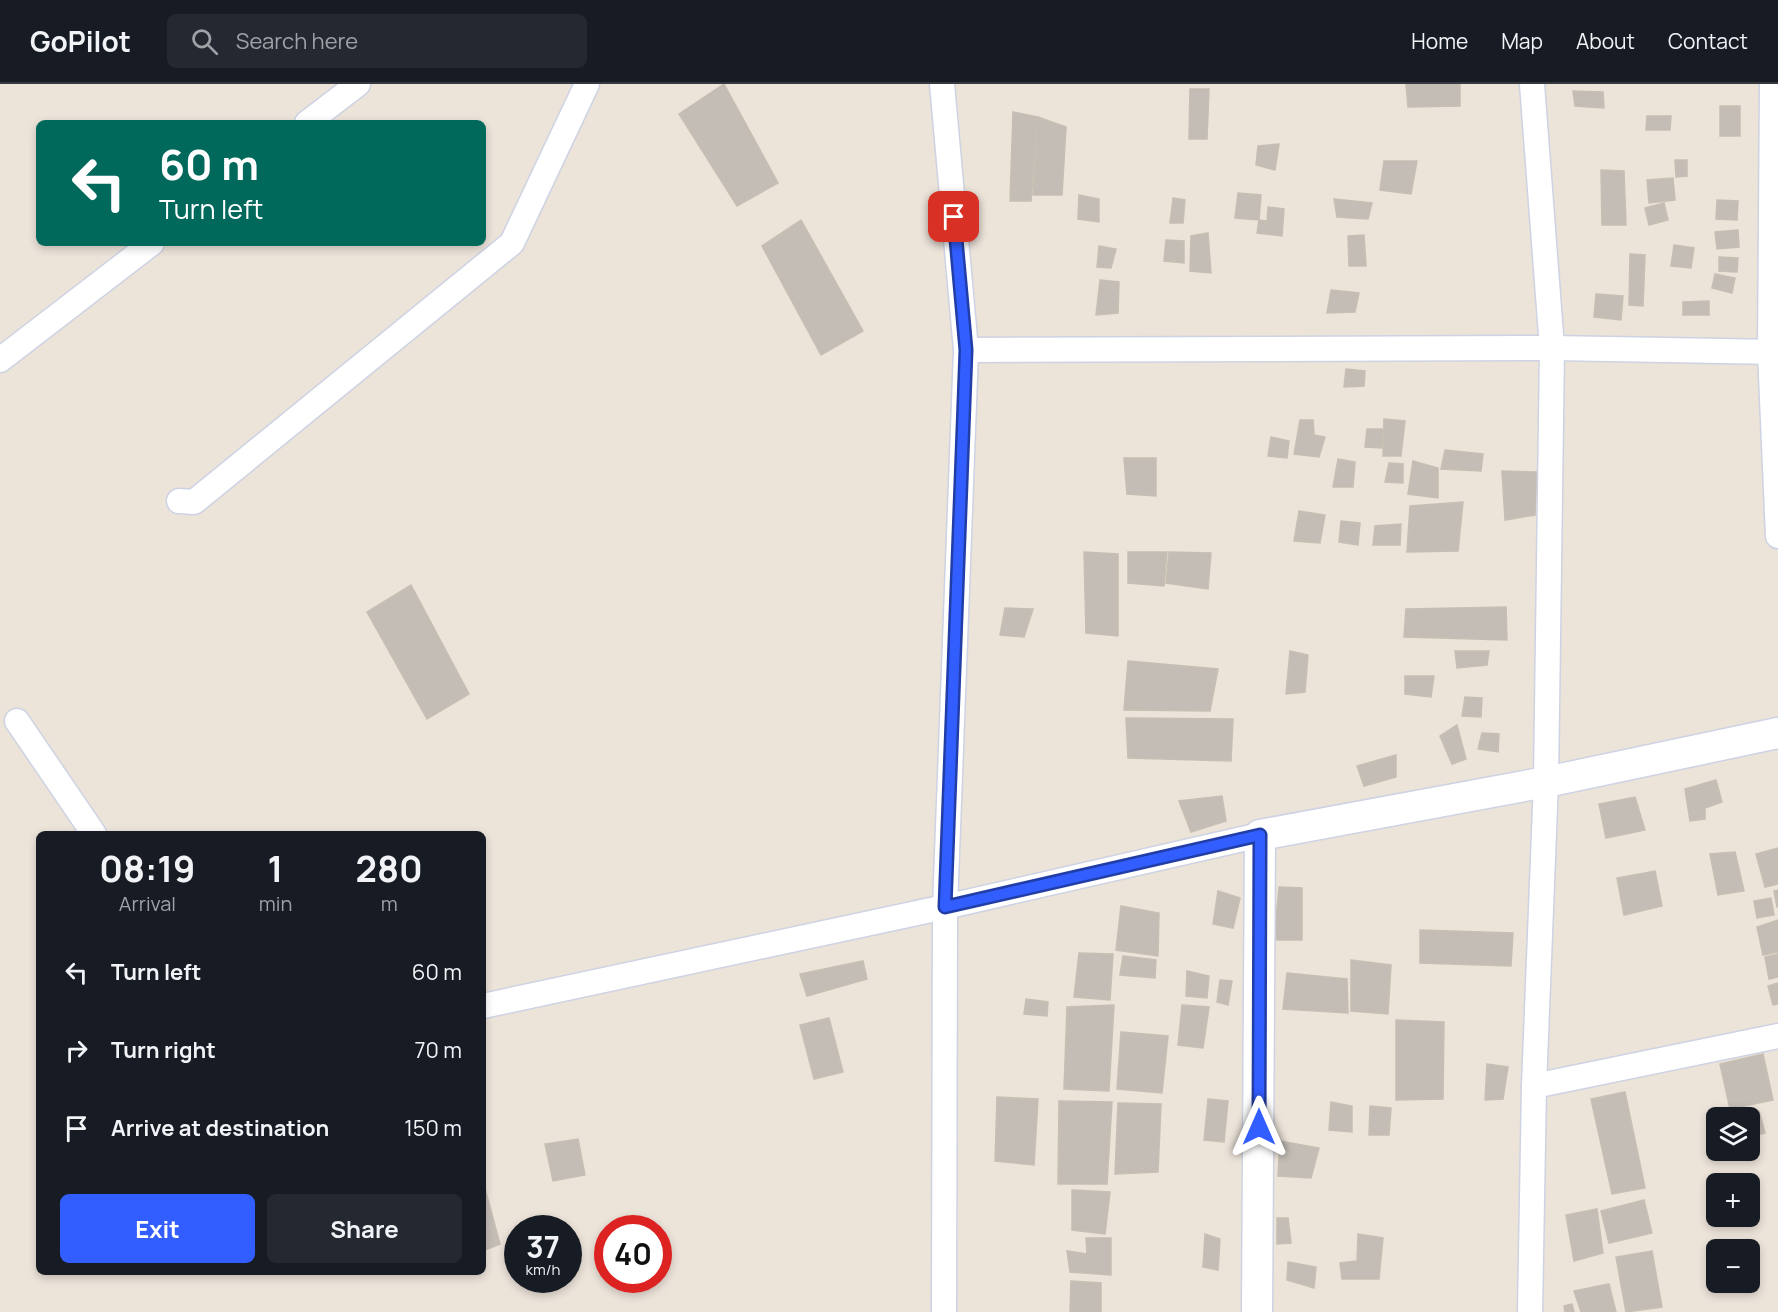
<!DOCTYPE html>
<meta charset="utf-8">
<style>
body{margin:0;font-family:Manrope,sans-serif;background:#242831;color:#f1f3f6;height:100vh;display:flex;flex-direction:column;font-size:22px;white-space:nowrap}
*{box-sizing:border-box;margin:0}
p{font-size:20px;color:#9ea1a6}
.icon{flex:none;width:33px;height:33px;fill:none;stroke:currentColor;stroke-width:2;stroke-linecap:round;stroke-linejoin:round}
.map{position:relative;flex:1;overflow:hidden}
.panel{position:absolute;left:36px;top:747px;width:450px;height:444px;display:flex;flex-direction:column;background:#171b24;border-radius:9px;box-shadow:0 3px 9px #0003}
.panel>*{flex:none}
.top-card{position:absolute;left:36px;top:36px;width:450px;height:126px;border-radius:9px;box-shadow:0 3px 9px #0003;background:#00695c;color:#fff;overflow:hidden}
.tools{position:absolute;left:1706px;top:1023px;display:grid;gap:12px}
.tools a{display:grid;place-items:center;width:54px;height:54px;border-radius:9px;background:#171b24;box-shadow:0 3px 9px #0003;font-size:30px}
.speed{position:absolute;left:504px;top:1131px;display:flex;gap:12px;font-size:30px;font-weight:700;text-align:center}
.speed>*{display:grid;place-content:center;width:78px;height:78px;border-radius:50%;background:#171b24;box-shadow:0 3px 9px #0003;line-height:1}
.speed small{font-size:15px;font-weight:400}
.speed .limit{border:9px solid #d22;background:#fff;color:#111}
.pin{position:absolute;display:grid;place-items:center;width:51px;height:51px;color:#fff;margin:-26px;border-radius:12px;box-shadow:0 3px 9px #0006}
.me{position:absolute;width:66px;margin:-33px;rotate:0deg;stroke-linejoin:round;filter:drop-shadow(0 0 4px #0008)}
.turn{display:flex;align-items:center;gap:21px;height:126px;padding:0 24px;font-size:27px}
.turn .icon{width:78px;height:78px;stroke-width:2.5}
.turn b{display:block;font-size:42px;line-height:51px}
.eta{display:flex;justify-content:space-evenly;align-items:center;height:102px;text-align:center}
.eta b{font-size:36px;font-weight:700;line-height:42px}
.action{display:flex;gap:12px;margin-top:auto;padding:12px 24px}
.action a{flex:1;height:69px;border-radius:9px;background:#335eff;color:#fff;font-size:24px;font-weight:700;line-height:69px;text-align:center}
.action a+a{background:#242831;color:#f1f3f6}
ul{padding:0;list-style:none}
li{display:flex;align-items:center;gap:18px;height:78px;padding:0 24px}
li div{flex:1}
li b{display:block;font-size:22px}
li em{font-style:normal}
header{display:flex;align-items:center;gap:36px;box-sizing:border-box;height:84px;padding:0 30px;background:#171b24;border-bottom:2px solid #363941}
header strong{font-size:28px}
nav{display:flex;gap:33px;margin-inline-start:auto;font-size:21px}
.search{width:420px;height:54px;background:#242831;display:flex;align-items:center;gap:15px;box-sizing:border-box;padding:0 21px;border-radius:9px;color:#9ea1a6;font-size:22px}
.map>svg:first-child{display:block}
.building{fill:#c3bdb6;stroke:#c7bfb3;stroke-width:1.5}
.lines{fill:none;stroke-linecap:round;stroke-linejoin:round}
.minor-casing{stroke:#ced3e3;stroke-width:27}
.tertiary-casing{stroke:#ced3e3;stroke-width:33}
.minor{stroke:#fff;stroke-width:24}
.tertiary{stroke:#fff;stroke-width:30}
.route-casing{stroke:#213da6;stroke-width:15}
.route{stroke:#335eff;stroke-width:10}
</style>
<header>
<strong>GoPilot</strong>
<div class="search"><svg class="icon" aria-label="search" viewBox="0 0 24 24"><circle cx="10" cy="10" r="6"/><path d="M15 15l6 6"/></svg>Search here</div>
<nav><a>Home</a><a>Map</a><a>About</a><a>Contact</a></nav>
</header>
<div class="map">
<svg width="1778" height="1228" viewBox="0 0 1778 1228">
<rect width="100%" height="100%" fill="#ece3d9"/>
<g class="building">
<path d="M724 0 778 99 737 122 679 30Z"/>
<path d="M1406 0H1460V22L1408 23Z"/>
<path d="M1190 5H1209L1207 55H1189Z"/>
<path d="M1573 7 1603 8 1604 24 1575 22Z"/>
<rect x="1720" y="22" width="20" height="30"/>
<path d="M1013 28 1038 33 1031 117H1010Z"/>
<path d="M1647 32H1671L1670 46H1646Z"/>
<path d="M1038 33 1066 43 1062 111H1033Z"/>
<path d="M1279 60 1275 86 1256 81 1258 62Z"/>
<path d="M1675 76H1687V92L1676 93Z"/>
<path d="M1384 77H1417L1411 110 1380 106Z"/>
<path d="M1601 86 1624 87 1626 141H1602Z"/>
<path d="M1673 94 1675 116 1649 119 1647 96Z"/>
<path d="M1238 109 1261 111 1259 136 1235 134Z"/>
<path d="M1079 111 1099 115V138L1078 135Z"/>
<path d="M1173 114 1185 116 1183 139H1170Z"/>
<path d="M1334 115 1372 119 1368 135 1337 133Z"/>
<path d="M1717 116 1738 117 1737 136 1716 135Z"/>
<path d="M1664 119 1668 136 1649 141 1645 124Z"/>
<path d="M1268 123 1284 125 1282 152 1257 149 1259 136 1267 137Z"/>
<path d="M801 136 863 247 821 271 762 162Z"/>
<path d="M1738 146 1739 163 1717 165 1715 148Z"/>
<path d="M1208 149 1211 189 1190 187 1191 152Z"/>
<path d="M1364 151 1366 182H1349L1348 152Z"/>
<path d="M1166 156 1184 157V179L1164 177Z"/>
<path d="M1674 161 1694 164 1691 184 1671 182Z"/>
<path d="M1099 162 1116 165 1111 184 1097 183Z"/>
<path d="M1630 170 1645 171 1643 222 1629 221Z"/>
<path d="M1719 173 1738 174 1737 188 1719 187Z"/>
<path d="M1715 190 1735 194 1732 209 1712 204Z"/>
<path d="M1100 196 1119 198 1118 229 1096 231Z"/>
<path d="M1331 206 1359 209 1355 228 1327 229Z"/>
<path d="M1596 210 1623 212 1621 236 1594 233Z"/>
<path d="M1709 217V231H1683V218Z"/>
<path d="M1346 285 1365 287 1364 302 1344 303Z"/>
<path d="M1384 335 1405 337 1401 372H1383Z"/>
<path d="M1300 336H1313L1314 351 1325 353 1319 373 1294 370Z"/>
<path d="M1367 345H1383L1382 364 1365 363Z"/>
<path d="M1271 353 1289 357 1287 374 1268 372Z"/>
<path d="M1445 366 1483 370 1481 387 1441 385Z"/>
<path d="M1124 374H1156V412L1127 410Z"/>
<path d="M1338 375 1355 378 1353 403H1333Z"/>
<path d="M1413 377 1438 384V414L1408 410Z"/>
<path d="M1389 379 1403 380V399L1385 398Z"/>
<path d="M1502 387 1537 388 1535 431 1505 436Z"/>
<path d="M1463 418 1458 467 1407 468 1410 422Z"/>
<path d="M1299 427 1325 431 1320 459 1294 457Z"/>
<path d="M1341 437 1360 439 1358 461 1339 458Z"/>
<path d="M1401 440 1400 461H1373L1375 442Z"/>
<path d="M1084 468 1118 470V552L1086 549Z"/>
<path d="M1128 468H1167L1164 502 1128 499Z"/>
<path d="M1169 468 1211 469 1208 505 1166 499Z"/>
<path d="M411 501 469 610 427 635 367 528Z"/>
<path d="M1506 523 1507 556 1404 553 1406 525Z"/>
<path d="M1005 524 1033 525 1024 553 1000 551Z"/>
<path d="M1290 567 1308 571 1305 608 1286 610Z"/>
<path d="M1455 567H1489L1487 581 1457 584Z"/>
<path d="M1128 577 1218 585 1210 627 1124 626Z"/>
<path d="M1405 592H1434L1431 613 1405 610Z"/>
<path d="M1465 613 1482 614 1481 633 1462 632Z"/>
<path d="M1126 634 1233 635 1231 677 1128 674Z"/>
<path d="M1457 641 1466 675 1452 680 1440 652Z"/>
<path d="M1482 649 1499 650 1498 668 1478 665Z"/>
<path d="M1396 671V693L1364 702 1357 682Z"/>
<path d="M1716 696 1722 718 1705 724V735L1690 737 1685 705Z"/>
<path d="M1222 712 1226 737 1191 748 1179 717Z"/>
<path d="M1635 713 1645 746 1606 754 1599 720Z"/>
<path d="M1778 764V800L1765 803 1756 770Z"/>
<path d="M1735 768 1744 807 1718 811 1710 770Z"/>
<path d="M1655 787 1662 822 1624 831 1617 794Z"/>
<path d="M1279 803 1302 804V856H1274Z"/>
<path d="M1778 806V823H1777L1774 807Z"/>
<path d="M1218 807 1240 814 1233 844 1213 840Z"/>
<path d="M1771 814 1774 831 1757 834 1754 817Z"/>
<path d="M1121 822 1159 829 1158 872 1116 866Z"/>
<path d="M1778 836V868L1763 871 1757 843Z"/>
<path d="M1420 846 1513 849 1511 882 1420 879Z"/>
<path d="M1079 869 1113 870 1110 916 1074 913Z"/>
<path d="M1778 870V893L1769 895 1765 873Z"/>
<path d="M1123 872 1156 876 1155 894 1120 891Z"/>
<path d="M1351 876 1391 881 1388 930 1351 927Z"/>
<path d="M863 877 867 895 807 912 800 890Z"/>
<path d="M1187 887 1209 892 1207 914 1186 912Z"/>
<path d="M1287 889 1347 895 1348 929 1283 925Z"/>
<path d="M1220 896 1232 897 1228 921 1217 918Z"/>
<path d="M1778 899V920L1773 921 1768 902Z"/>
<path d="M1026 915 1048 918 1047 932 1024 930Z"/>
<path d="M1114 921 1109 1007 1064 1005 1067 923Z"/>
<path d="M1182 921 1209 923 1203 964 1178 961Z"/>
<path d="M829 934 843 988 814 995 800 941Z"/>
<path d="M1396 936 1444 938 1443 1015 1396 1016Z"/>
<path d="M1121 948 1168 952 1162 1009 1117 1005Z"/>
<path d="M1763 970 1773 1016 1730 1025 1720 980Z"/>
<path d="M1487 980 1508 983 1503 1015 1485 1016Z"/>
<path d="M1625 1008 1645 1104 1612 1110 1591 1015Z"/>
<path d="M997 1013 1038 1015 1034 1081 995 1077Z"/>
<path d="M1208 1015 1228 1017 1224 1058 1204 1056Z"/>
<path d="M1059 1017 1112 1018 1107 1100H1058Z"/>
<path d="M1331 1018 1352 1022V1048L1329 1046Z"/>
<path d="M1118 1019 1161 1020 1158 1088 1115 1090Z"/>
<path d="M1370 1022 1391 1024 1389 1051H1369Z"/>
<path d="M1759 1027 1765 1049 1749 1053V1034H1733L1732 1031Z"/>
<path d="M578 1055 585 1091 553 1097 545 1060Z"/>
<path d="M1280 1057 1319 1064 1311 1094 1278 1092Z"/>
<path d="M484 1101 500 1160 483 1167V1102Z"/>
<path d="M1072 1106 1110 1108 1105 1150 1072 1146Z"/>
<path d="M1644 1116 1652 1149 1609 1159 1601 1127Z"/>
<path d="M1597 1125 1603 1169 1574 1177 1566 1131Z"/>
<path d="M1277 1134H1288L1291 1159 1277 1160Z"/>
<path d="M1205 1150 1220 1155 1218 1186 1203 1183Z"/>
<path d="M1358 1150 1383 1154 1379 1195H1342L1340 1179 1357 1177Z"/>
<path d="M1086 1154H1111V1191L1070 1188 1067 1167 1087 1170Z"/>
<path d="M1652 1167 1662 1223 1626 1228 1616 1173Z"/>
<path d="M1288 1178 1316 1183 1314 1204 1287 1196Z"/>
<path d="M1071 1197 1101 1199V1228H1070Z"/>
<path d="M1609 1200 1616 1228H1581L1574 1207Z"/>
<path d="M1572 1220 1574 1228H1565L1564 1222Z"/>
</g>
<g class="lines">
<defs>
<g id="minor">
<path d="M942 0 966 266 945 823 944 1228"/>
<path d="M1772 0 1770 268 1778 452"/>
<path d="M307 39 358 0"/>
<path d="M966 266 1552 264 1778 268"/>
<path d="M0 276 152 159"/>
<path d="M179 417 194 418 512 159 587 0"/>
<path d="M17 637 94 750"/>
<path d="M483 922 945 823 1260 751"/>
<path d="M1534 1002 1778 952"/>
<path d="M1530 1228 1534 1002 1546 698 1552 264 1532 0"/>
</g>
<path id="tertiary" d="M1257 1228 1260 751 1546 698 1778 649"/>
</defs>
<use href="#minor" class="minor-casing"/>
<use href="#tertiary" class="tertiary-casing"/>
<use href="#minor" class="minor"/>
<use href="#tertiary" class="tertiary"/>
</g>
<g class="lines">
<defs>
<path id="route" d="M954 133 966 266 945 823 1260 751 1259 1043"/>
</defs>
<use href="#route" class="route-casing"/>
<use href="#route" class="route"/>
</g>
</svg>
<div class="tools">
<a><svg class="icon" aria-label="layers" viewBox="0 0 24 24"><path d="M12 4l9 5-9 5-9-5zM3 14l9 5 9-5"/></svg></a>
<a>+</a>
<a>−</a>
</div>
<div class="speed"><div>37<small>km/h</small></div><div class="limit">40</div></div>
<div class="pin" style="left:954px;top:133px;background:#d93025"><svg class="icon" aria-label="arrive" viewBox="0 0 24 24"><path d="M6 21V4h12l-3 4 3 4H6"/></svg></div>
<svg class="me" style="left:1259px;top:1043px" viewBox="-20 -20 40 40"><path d="M0-17L14 15 0 8-14 15z" fill="#335eff" stroke="#fff" stroke-width="4"/></svg>
<div class="top-card">
<div class="turn"><svg class="icon" aria-label="left" viewBox="0 0 24 24"><path d="M17 20v-9H6M10 6l-5 5 5 5"/></svg><div><b>60 m</b>Turn left</div></div>
</div>
<section class="panel">
<div class="eta">
<div><b>08:19</b><p>Arrival</p></div>
<div><b>1</b><p>min</p></div>
<div><b>280</b><p>m</p></div>
</div>
<ul>
<li><svg class="icon" aria-label="left" viewBox="0 0 24 24"><path d="M17 20v-9H6M10 6l-5 5 5 5"/></svg><div><b>Turn left</b></div><em>60 m</em></li>
<li><svg class="icon" aria-label="right" viewBox="0 0 24 24"><path d="M7 20v-9h11M14 6l5 5-5 5"/></svg><div><b>Turn right</b></div><em>70 m</em></li>
<li><svg class="icon" aria-label="arrive" viewBox="0 0 24 24"><path d="M6 21V4h12l-3 4 3 4H6"/></svg><div><b>Arrive at destination</b></div><em>150 m</em></li>
</ul>
<div class="action"><a>Exit</a><a>Share</a></div>
</section>
</div>
